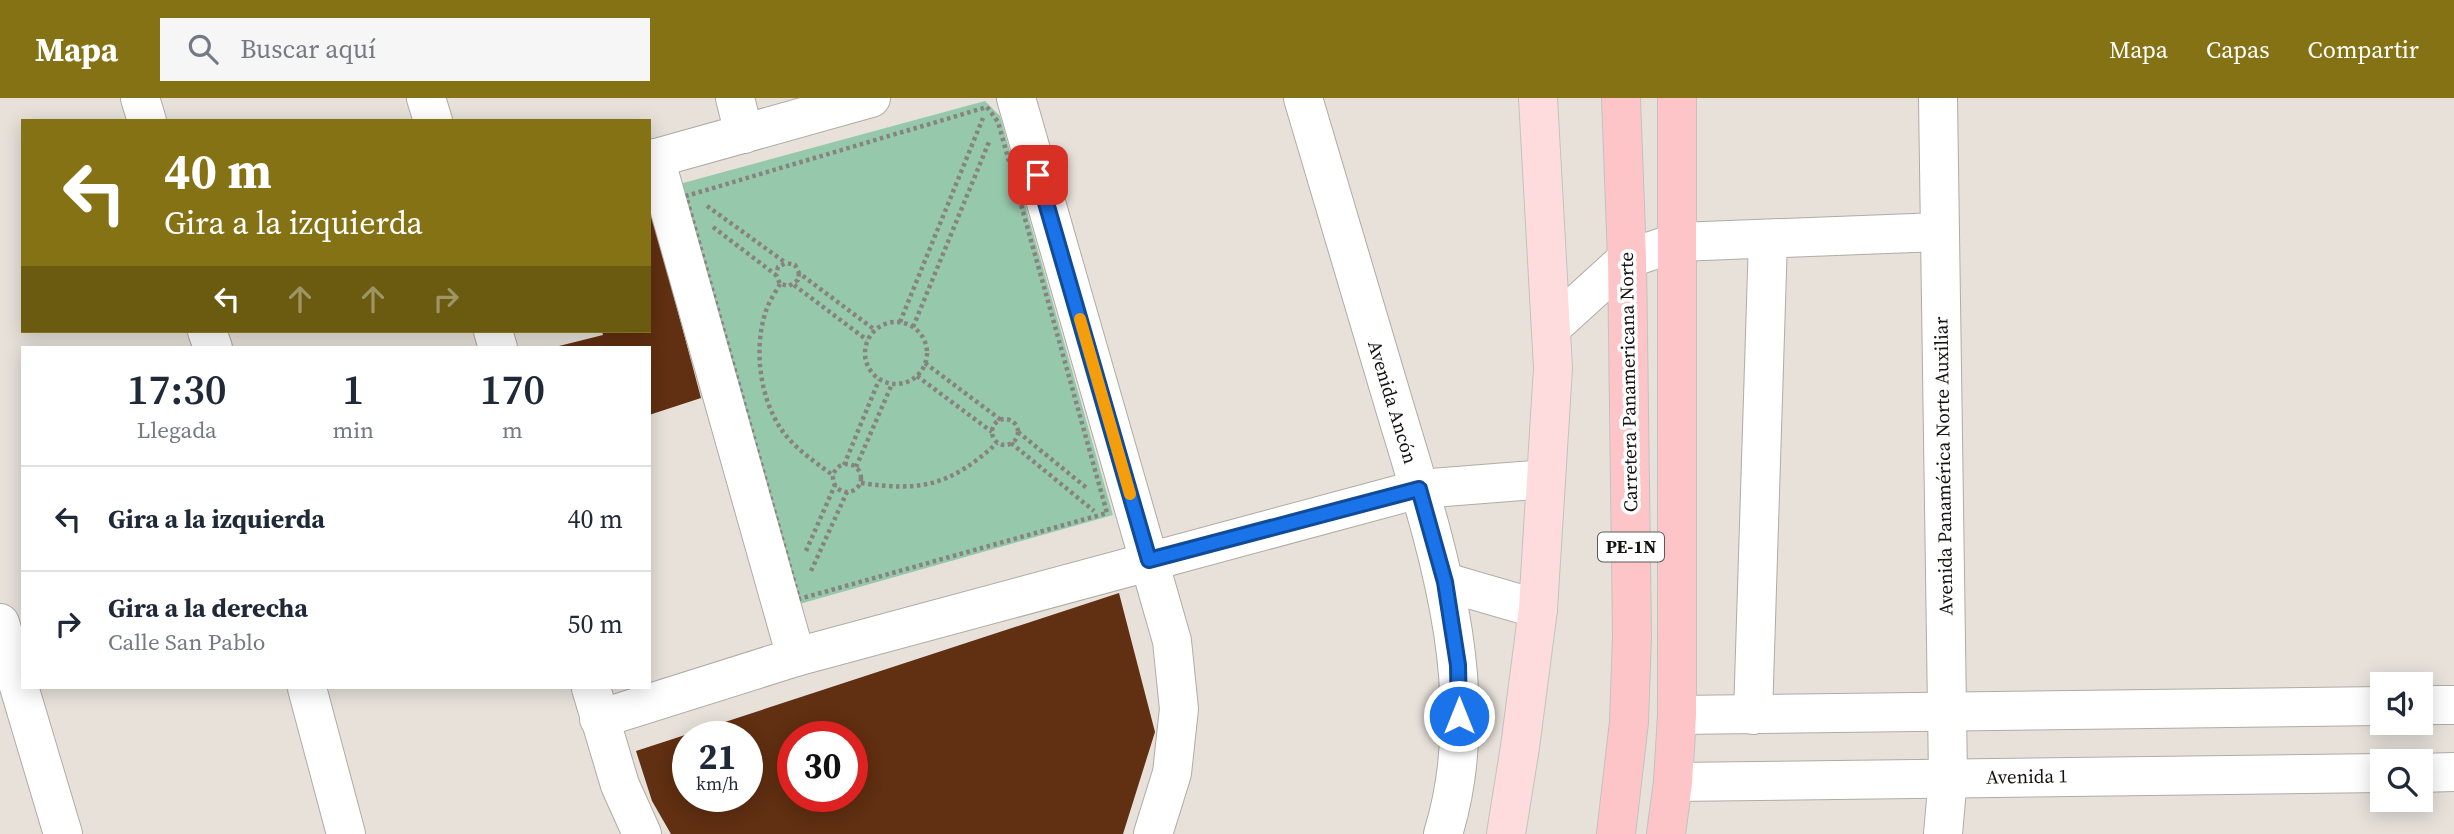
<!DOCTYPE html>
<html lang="es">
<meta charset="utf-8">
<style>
body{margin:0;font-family:"Source Serif 4",serif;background:#f6f6f7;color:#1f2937;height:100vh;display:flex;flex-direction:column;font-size:26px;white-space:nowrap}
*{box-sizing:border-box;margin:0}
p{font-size:23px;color:#747a83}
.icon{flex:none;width:38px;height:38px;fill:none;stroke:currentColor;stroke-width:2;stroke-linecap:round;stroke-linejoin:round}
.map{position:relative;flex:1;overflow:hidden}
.sheet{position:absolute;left:21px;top:248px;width:630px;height:343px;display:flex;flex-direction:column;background:#fff;border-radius:0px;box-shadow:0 4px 18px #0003}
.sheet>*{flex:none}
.banner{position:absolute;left:21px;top:21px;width:630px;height:214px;border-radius:0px;box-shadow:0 4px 18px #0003;background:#857214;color:#fff;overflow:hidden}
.buttons{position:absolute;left:2370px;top:574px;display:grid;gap:14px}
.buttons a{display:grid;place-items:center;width:63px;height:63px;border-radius:0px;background:#fff;box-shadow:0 4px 18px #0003;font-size:35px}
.speed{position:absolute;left:672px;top:623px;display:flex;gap:14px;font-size:35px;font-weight:700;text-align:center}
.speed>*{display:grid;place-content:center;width:91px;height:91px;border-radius:50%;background:#fff;box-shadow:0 4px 18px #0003;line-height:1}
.speed small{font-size:18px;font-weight:400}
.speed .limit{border:10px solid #d22;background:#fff;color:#111}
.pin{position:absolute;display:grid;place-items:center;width:60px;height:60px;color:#fff;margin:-30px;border-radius:14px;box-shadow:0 4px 10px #0006}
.me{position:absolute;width:77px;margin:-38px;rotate:0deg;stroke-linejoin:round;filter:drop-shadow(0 0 5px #0008)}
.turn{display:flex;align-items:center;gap:24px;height:147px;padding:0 28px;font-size:32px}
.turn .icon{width:91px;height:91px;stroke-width:2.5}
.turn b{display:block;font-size:49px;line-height:60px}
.lanes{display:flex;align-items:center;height:66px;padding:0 28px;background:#0003;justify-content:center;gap:35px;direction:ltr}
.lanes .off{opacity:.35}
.eta{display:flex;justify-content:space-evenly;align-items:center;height:119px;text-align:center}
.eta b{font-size:42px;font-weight:600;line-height:49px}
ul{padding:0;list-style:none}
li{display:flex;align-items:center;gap:21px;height:105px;padding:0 28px;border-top:2px solid #e0e1e3}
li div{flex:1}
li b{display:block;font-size:26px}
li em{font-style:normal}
header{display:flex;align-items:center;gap:42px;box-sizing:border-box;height:98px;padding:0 35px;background:#857214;color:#fff}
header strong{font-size:33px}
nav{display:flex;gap:38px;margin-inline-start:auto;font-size:24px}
.search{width:490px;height:63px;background:#f6f6f7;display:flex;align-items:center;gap:18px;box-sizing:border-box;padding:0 24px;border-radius:0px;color:#747a83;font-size:26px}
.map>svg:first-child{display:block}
.green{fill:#96c9ac}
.building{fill:#612f11;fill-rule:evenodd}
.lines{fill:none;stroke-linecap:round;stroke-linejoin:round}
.minor-casing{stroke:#b1aba5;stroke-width:40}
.major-casing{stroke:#c2c2c1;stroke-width:40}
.highway-casing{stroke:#c2c2c1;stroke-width:40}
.path{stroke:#87837e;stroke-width:4.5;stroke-dasharray:3.5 3.5;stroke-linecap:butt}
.minor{stroke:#fff;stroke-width:38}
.major{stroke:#fedcde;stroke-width:38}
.highway{stroke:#fec5c8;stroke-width:38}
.route-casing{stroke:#114b97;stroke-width:18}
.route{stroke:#1a73e8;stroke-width:12}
.slow{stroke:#f59e0b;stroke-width:12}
.labels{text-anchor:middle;stroke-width:7;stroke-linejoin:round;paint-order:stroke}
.shield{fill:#fff;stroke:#5b5a58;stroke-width:2}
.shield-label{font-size:18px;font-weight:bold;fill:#151311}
.street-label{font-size:19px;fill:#151311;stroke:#fff}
</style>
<header>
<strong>Mapa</strong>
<div class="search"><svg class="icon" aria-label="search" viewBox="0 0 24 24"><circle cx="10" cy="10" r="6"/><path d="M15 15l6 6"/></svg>Buscar aquí</div>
<nav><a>Mapa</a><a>Capas</a><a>Compartir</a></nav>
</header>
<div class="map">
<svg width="2454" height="736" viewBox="0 0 2454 736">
<rect width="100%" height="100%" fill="#e7e1da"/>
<path class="green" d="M985 3 1000 18 1113 417 796 507 681 102 683 85Z"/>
<g class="building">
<path d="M650 109 701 300 649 317V250L555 249 603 237 602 233H649Z"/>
<path d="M1119 495 1155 634 1123 736H671L652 703 636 653ZM688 639H747V698H688ZM793 639H852V698H793Z"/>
</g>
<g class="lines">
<defs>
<g id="minor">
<path d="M140 0 147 23"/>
<path d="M426 0 433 23"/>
<path d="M735 0 744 36"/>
<path d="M1016 0 1172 543 1179 611 1172 675 1153 736"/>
<path d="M1303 0C1332 97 1360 193 1389 290 1431 433 1489 587 1443 736"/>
<path d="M1938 0 1948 679 1943 736"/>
<path d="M655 60 796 559"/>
<path d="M649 62 871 0"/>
<path d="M1551 230 1627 161 1678 144 1940 134"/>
<path d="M207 233 213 250"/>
<path d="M493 233 498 250"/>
<path d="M1445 484 1538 511"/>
<path d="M0 525 63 736"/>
<path d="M307 590 346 736"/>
<path d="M591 590 620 687 642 736"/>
<path d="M2420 607H2454"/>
<path d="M1677 617 2382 608"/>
<path d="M1753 617 1768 141"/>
<path d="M599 621 796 559 1419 391 1546 381"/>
<path d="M2420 675 2454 674"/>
<path d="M1673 684 2382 675"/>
</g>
<path id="major" d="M1506 736 1520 649 1538 511 1553 270 1538 0"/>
<g id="highway">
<path d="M1616 736 1629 624 1632 537 1627 161 1621 0"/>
<path d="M1666 736 1673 684 1677 617V0"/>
</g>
</defs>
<use href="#minor" class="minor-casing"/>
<use href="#major" class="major-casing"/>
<use href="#highway" class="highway-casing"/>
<g class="path">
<path d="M987 9 998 24 1107 415 799 501 686 98Z"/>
<path d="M707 108 786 165"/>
<path d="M713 129 776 177"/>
<path d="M799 175 798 182 789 188 780 186 776 177 778 169 786 165 795 167 799 175 875 232"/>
<path d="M780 186C776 193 770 202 767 210 753 247 759 298 781 331 794 350 815 364 834 378"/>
<path d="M794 187 867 242"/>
<path d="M900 224 983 20"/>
<circle cx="896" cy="255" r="31"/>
<path d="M913 229 989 44"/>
<path d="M925 265 1001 322"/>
<path d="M917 278 992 334"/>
<circle cx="1005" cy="334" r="13"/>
<path d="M1018 334 1088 391"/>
<path d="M1011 345 1094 413"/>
<circle cx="847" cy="380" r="14"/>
<path d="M844 367 879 282"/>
<path d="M856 369 892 286"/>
<path d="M861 385C922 394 951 387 997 345"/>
<path d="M806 453 835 387"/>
<path d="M811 473 847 394"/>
</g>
<use href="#minor" class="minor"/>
<use href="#major" class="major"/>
<use href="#highway" class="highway"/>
</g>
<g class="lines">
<defs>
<path id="route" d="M1038 77 1149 462 1419 391 1445 484 1458 567 1459 618"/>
</defs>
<use href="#route" class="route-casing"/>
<use href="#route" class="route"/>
<path class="slow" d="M1080 221 1130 396"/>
</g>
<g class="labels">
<rect class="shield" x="1598" y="434.5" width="66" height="29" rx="5"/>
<g class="shield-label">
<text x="1631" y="455">PE-1N</text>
</g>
<g class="street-label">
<text transform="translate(1628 284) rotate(-91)" y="7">Carretera Panamericana Norte</text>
<text transform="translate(1393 304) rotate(73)" y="7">Avenida Ancón</text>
<text transform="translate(1943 368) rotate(-91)" y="7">Avenida Panamérica Norte Auxiliar</text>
<text transform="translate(2027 678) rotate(-1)" y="7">Avenida 1</text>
</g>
</g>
</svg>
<div class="buttons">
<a><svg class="icon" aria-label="sound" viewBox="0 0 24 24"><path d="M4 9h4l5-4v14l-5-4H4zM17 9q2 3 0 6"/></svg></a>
<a><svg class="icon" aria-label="search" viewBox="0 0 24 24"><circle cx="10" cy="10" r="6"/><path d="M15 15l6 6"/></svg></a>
</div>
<div class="speed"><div>21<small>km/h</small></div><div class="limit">30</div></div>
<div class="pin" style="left:1038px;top:77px;background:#d93025"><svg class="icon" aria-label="arrive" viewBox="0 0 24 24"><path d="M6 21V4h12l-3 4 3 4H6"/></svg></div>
<svg class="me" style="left:1459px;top:618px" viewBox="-20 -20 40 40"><circle r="17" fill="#1a73e8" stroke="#fff" stroke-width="3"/><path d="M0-11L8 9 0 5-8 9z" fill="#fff"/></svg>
<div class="banner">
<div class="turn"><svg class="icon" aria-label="left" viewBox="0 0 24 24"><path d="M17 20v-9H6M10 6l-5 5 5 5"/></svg><div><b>40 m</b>Gira a la izquierda</div></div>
<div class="lanes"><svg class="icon" aria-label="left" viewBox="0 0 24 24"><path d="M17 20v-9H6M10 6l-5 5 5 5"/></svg><svg class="icon off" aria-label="ahead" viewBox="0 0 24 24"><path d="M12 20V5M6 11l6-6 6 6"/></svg><svg class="icon off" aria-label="ahead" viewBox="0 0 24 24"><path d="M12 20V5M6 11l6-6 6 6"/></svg><svg class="icon off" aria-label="right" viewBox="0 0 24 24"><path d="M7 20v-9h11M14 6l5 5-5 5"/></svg></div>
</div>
<section class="sheet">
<div class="eta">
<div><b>17:30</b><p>Llegada</p></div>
<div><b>1</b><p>min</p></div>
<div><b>170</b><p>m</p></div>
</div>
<ul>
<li><svg class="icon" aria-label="left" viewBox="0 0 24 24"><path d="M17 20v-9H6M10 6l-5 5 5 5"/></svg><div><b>Gira a la izquierda</b></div><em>40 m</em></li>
<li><svg class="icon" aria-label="right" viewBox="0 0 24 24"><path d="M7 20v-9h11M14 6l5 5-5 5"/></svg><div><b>Gira a la derecha</b><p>Calle San Pablo</p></div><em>50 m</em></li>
</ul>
</section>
</div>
